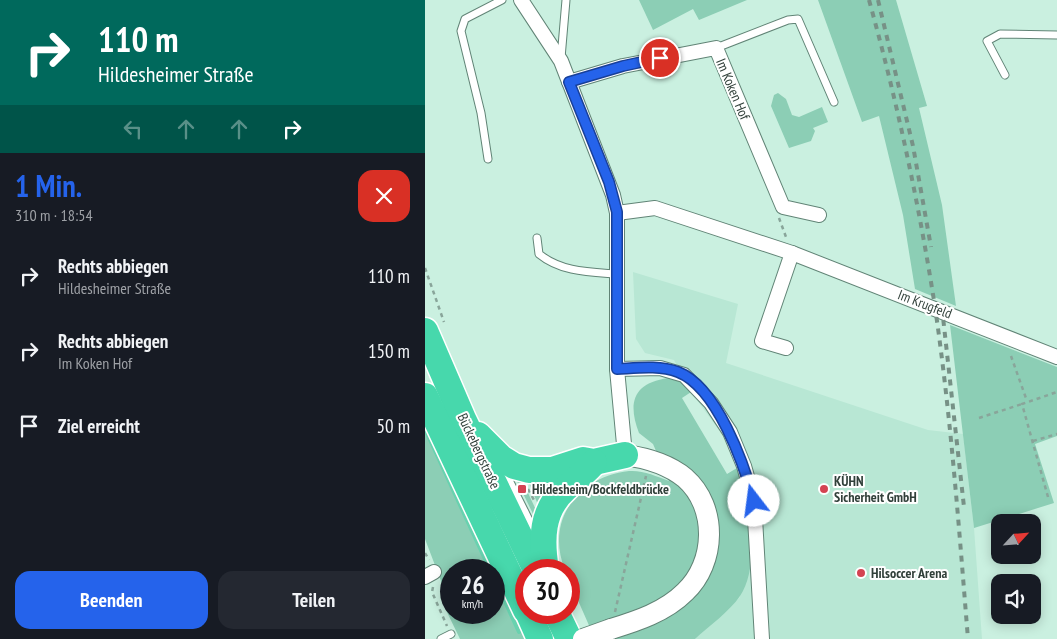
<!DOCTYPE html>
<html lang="de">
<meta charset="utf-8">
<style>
body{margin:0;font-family:"PT Sans Narrow",sans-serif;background:#242831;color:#f1f3f6;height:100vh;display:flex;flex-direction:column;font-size:19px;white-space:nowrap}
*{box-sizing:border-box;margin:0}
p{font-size:16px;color:#9ea1a6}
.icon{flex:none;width:28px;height:28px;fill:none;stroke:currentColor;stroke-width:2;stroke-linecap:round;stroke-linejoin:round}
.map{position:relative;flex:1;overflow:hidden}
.side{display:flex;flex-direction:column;background:#171b24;width:425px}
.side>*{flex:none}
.banner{background:#00695c;color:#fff;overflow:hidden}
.needle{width:32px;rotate:64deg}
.buttons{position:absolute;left:566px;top:514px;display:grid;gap:10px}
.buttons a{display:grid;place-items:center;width:50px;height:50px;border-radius:10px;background:#171b24;box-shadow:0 2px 12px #0003;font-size:25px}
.speed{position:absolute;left:15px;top:559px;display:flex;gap:10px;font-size:25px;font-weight:700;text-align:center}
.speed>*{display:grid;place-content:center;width:65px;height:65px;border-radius:50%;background:#171b24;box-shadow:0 2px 12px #0003;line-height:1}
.speed small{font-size:12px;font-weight:400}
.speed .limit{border:8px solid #d22;background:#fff;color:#111}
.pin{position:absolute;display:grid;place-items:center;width:42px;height:42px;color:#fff;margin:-21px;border:2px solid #fff;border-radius:50%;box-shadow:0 1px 5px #0007}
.me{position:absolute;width:55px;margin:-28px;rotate:345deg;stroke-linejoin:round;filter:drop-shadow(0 0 4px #0008)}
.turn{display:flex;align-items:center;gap:18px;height:105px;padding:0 15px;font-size:22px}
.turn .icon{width:65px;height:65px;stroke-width:2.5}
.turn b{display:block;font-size:35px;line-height:42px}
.lanes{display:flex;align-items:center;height:48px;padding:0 15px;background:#0003;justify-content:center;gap:25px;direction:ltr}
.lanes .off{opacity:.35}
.round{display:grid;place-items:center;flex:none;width:52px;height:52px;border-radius:15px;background:#242831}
.headline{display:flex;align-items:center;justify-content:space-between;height:85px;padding:0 15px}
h1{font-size:30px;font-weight:700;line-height:38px;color:#2563eb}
.button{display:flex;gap:10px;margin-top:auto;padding:10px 15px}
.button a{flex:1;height:58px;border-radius:15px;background:#2563eb;color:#fff;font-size:20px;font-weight:700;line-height:58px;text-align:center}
.button a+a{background:#242831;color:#f1f3f6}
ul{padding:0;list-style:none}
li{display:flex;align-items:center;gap:15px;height:75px;padding:0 15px}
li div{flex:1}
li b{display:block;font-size:19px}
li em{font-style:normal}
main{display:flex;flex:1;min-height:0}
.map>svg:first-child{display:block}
.built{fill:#b8e7d4}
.green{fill:#8cceb5}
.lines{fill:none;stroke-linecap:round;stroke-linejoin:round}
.stream{stroke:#68d2af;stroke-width:4}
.lane-casing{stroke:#618476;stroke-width:9}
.street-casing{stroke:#618476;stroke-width:16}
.secondary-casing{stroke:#618476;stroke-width:22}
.highway-casing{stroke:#fff;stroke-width:29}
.path{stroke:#89a59a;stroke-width:2.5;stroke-dasharray:4 4;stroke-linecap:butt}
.lane{stroke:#fff;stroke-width:7}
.street{stroke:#fff;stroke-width:14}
.secondary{stroke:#fff;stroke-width:20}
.highway{stroke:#47d8ac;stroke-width:26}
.rail{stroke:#779186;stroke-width:4;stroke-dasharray:6 6;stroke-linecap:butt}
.secondary-bridge-casing{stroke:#618476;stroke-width:22;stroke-linecap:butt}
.secondary-bridge{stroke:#fff;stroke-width:20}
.route-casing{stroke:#184099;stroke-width:12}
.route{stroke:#2563eb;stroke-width:9}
.poi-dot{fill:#d44352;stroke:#fff;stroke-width:2}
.labels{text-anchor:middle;stroke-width:4;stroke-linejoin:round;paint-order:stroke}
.street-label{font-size:14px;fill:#31403a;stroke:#fff}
.poi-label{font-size:14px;font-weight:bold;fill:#31403a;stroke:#fff;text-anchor:start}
</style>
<main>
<section class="side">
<div class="banner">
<div class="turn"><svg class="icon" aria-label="right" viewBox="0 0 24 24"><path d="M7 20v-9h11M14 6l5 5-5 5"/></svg><div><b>110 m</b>Hildesheimer Straße</div></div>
<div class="lanes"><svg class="icon off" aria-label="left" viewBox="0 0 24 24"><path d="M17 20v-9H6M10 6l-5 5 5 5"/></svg><svg class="icon off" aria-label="ahead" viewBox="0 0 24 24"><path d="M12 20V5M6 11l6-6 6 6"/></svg><svg class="icon off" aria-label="ahead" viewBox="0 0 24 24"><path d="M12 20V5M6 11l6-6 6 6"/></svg><svg class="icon" aria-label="right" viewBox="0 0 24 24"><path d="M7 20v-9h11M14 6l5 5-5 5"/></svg></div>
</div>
<div class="headline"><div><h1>1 Min.</h1><p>310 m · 18:54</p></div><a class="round" style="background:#d93025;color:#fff"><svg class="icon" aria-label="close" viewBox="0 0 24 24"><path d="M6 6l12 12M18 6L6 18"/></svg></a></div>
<ul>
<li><svg class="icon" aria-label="right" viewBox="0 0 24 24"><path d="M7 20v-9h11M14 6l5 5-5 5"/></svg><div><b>Rechts abbiegen</b><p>Hildesheimer Straße</p></div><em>110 m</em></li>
<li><svg class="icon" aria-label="right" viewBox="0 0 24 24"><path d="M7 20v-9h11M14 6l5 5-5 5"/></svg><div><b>Rechts abbiegen</b><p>Im Koken Hof</p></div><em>150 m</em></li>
<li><svg class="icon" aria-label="arrive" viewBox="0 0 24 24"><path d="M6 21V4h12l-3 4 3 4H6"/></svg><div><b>Ziel erreicht</b></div><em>50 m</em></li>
</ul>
<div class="button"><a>Beenden</a><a>Teilen</a></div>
</section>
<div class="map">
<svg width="632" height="639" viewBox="0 0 632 639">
<rect width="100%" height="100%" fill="#caf0e0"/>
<path class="built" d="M208 272 313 304 301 363 503 430 538 434 549 528 557 639H270L315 597 312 468 297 434 266 392 249 360 220 353 211 339Z"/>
<g class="green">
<path d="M214 0H322L274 20 268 9 228 30Z"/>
<path d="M393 0H471L502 106 494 108 517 205 531 306 490 289 478 215 454 116 437 122Z"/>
<path d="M353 93 361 99 367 115 374 117 397 107 403 122 388 128 390 131 386 141 364 148 346 106 349 95Z"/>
<path d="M525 325 632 367V436L610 444 629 503 549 528Z"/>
<path d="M243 378 257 382 266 392 257 398 302 474 312 468C322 503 337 563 315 596 305 611 283 627 270 639H170L144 580V570H140C120 521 152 477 204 471 218 470 231 476 244 481L228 444 214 433C202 402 209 383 243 378Z"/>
<path d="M0 416 69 570H26V612H69V570L101 639H35L20 608 16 581 0 539Z"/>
<path d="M144 470 114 507 103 481Z"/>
<path d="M90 477 96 478 111 510V520Z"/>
</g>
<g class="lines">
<g class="stream">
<path d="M0 429 65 570"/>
<path d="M69 578 94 632"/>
</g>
<defs>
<g id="lane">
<path d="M291 48 363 20 373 19 409 102"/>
<path d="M136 58 141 0"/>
<path d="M580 75 562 41 575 34 632 35"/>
<path d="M63 159 56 113 36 31 40 19 77 0"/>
<path d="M112 238 114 254C136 272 164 272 191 274"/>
<path d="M79 470 111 534"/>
<path d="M16 639 26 634"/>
</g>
<g id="street">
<path d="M96 0 136 61 188 195 192 213V369L200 455"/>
<path d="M144 82 198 66 291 48 358 207 394 215"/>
<path d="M192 213 230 208 367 253 632 357"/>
<path d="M361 348 337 341 367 253"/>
<path d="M192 369 235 368 259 375 286 403 305 432 319 466 329 501 337 639"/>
<path d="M0 577 9 572"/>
</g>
<path id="secondary" d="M186 629C212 621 240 612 260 592 291 563 293 507 260 478 243 464 222 458 200 455"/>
<g id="highway">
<path d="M0 331 38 419 111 570"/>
<path d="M0 396 101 610"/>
<path d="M53 435 76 458 89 466 104 470H127L158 460 169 462 200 455"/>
<path d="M121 570C116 540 116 510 141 488 151 478 161 473 169 462"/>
<path d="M103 612 115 639"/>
<path d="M131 612 144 639"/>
</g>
</defs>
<use href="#lane" class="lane-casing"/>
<use href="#street" class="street-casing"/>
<use href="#secondary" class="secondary-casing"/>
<use href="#highway" class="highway-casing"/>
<g class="path">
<path d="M354 218 361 237"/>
<path d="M0 268 19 322"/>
<path d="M586 356 602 401"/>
<path d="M554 418 597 404"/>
<path d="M608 441 632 434"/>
<path d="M103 489 109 500"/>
<path d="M623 497 597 404 632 392"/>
<path d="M0 553 4 560"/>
<path d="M8 587 7 592 22 626"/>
<path d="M144 594 146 599"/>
<path d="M190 612 221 476"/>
</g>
<use href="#lane" class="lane"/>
<use href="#street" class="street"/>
<use href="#secondary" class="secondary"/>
<use href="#highway" class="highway"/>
<g class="rail">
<path d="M444 0C472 101 494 204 510 307 526 417 534 529 543 639"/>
<path d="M453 0 488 146 506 247"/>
<path d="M517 308 539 507"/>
</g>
<defs>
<path id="secondary-bridge" d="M158 639 186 629"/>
</defs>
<use href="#secondary-bridge" class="secondary-bridge-casing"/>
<use href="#secondary-bridge" class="secondary-bridge"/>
</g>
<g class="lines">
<defs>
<path id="route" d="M235 58 198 66 144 82 184 182 192 212V369C212 368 234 365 253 372 292 387 319 464 329 501"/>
</defs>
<use href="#route" class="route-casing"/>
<use href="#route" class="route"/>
</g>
<g class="poi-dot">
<rect x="92" y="484" width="10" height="10" rx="2.5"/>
<circle cx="399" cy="489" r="5"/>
<circle cx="436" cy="573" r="5"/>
</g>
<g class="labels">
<g class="street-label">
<text transform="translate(308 89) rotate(67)" y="5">Im Koken Hof</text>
<text transform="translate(500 304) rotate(21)" y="5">Im Krugfeld</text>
<text transform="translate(54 451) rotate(65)" y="5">Bückebergstraße</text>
</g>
<g class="poi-label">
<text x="409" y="486">KÜHN<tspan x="409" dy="16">Sicherheit GmbH</tspan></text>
<text x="107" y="494">Hildesheim/Bockfeldbrücke</text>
<text x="446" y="578">Hilsoccer Arena</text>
</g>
</g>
</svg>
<div class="buttons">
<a><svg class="needle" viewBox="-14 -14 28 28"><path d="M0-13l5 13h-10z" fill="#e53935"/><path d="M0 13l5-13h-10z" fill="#9ea1a6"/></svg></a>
<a><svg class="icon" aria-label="sound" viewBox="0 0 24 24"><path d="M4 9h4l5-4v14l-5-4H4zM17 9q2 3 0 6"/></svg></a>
</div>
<div class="speed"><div>26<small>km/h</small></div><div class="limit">30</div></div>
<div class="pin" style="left:235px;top:58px;background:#d93025"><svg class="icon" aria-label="arrive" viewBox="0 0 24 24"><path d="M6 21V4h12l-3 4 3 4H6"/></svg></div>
<svg class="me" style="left:329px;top:501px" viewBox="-20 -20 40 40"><circle r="19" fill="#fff"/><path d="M0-13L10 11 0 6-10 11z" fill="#2563eb"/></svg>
</div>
</main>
